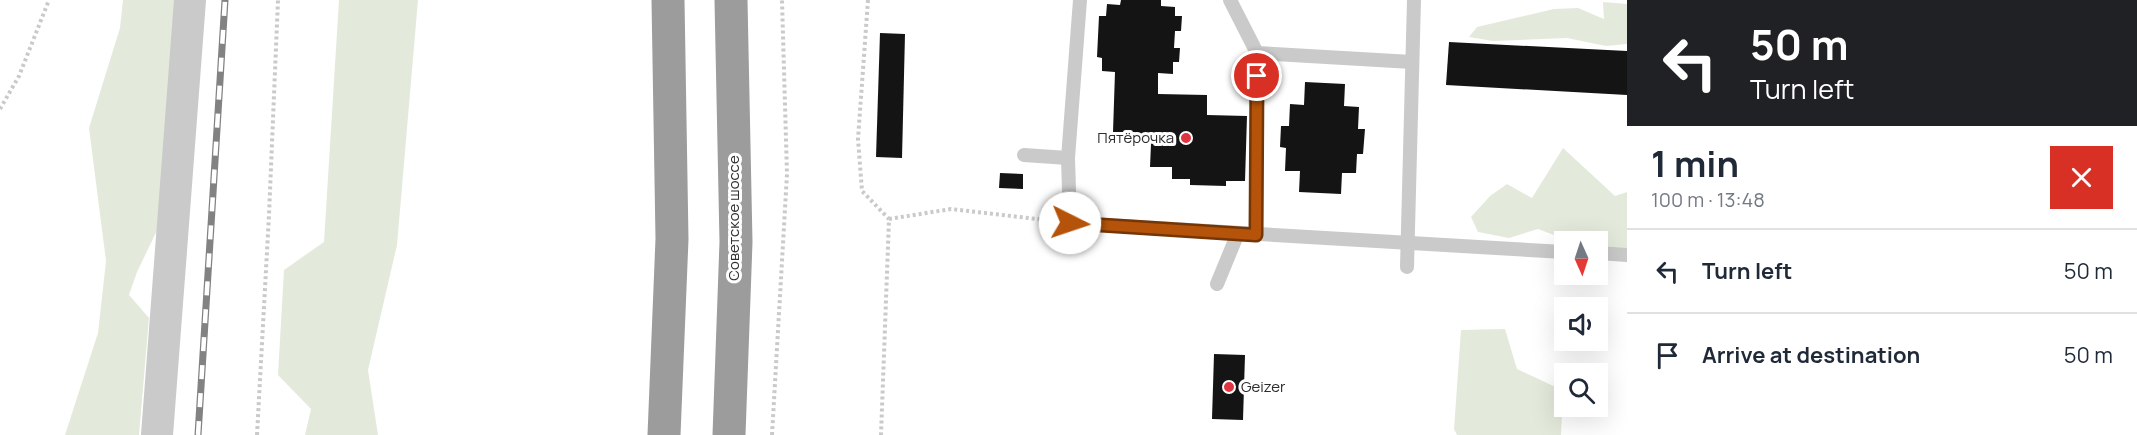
<!DOCTYPE html>
<meta charset="utf-8">
<style>
body{margin:0;font-family:Manrope,sans-serif;background:#f6f6f7;color:#1f2937;height:100vh;display:flex;flex-direction:column;font-size:22px;white-space:nowrap}
*{box-sizing:border-box;margin:0}
p{font-size:20px;color:#747a83}
.icon{flex:none;width:33px;height:33px;fill:none;stroke:currentColor;stroke-width:2;stroke-linecap:round;stroke-linejoin:round}
.map{position:relative;flex:1;overflow:hidden}
.sheet{display:flex;flex-direction:column;background:#fff;width:510px}
.sheet>*{flex:none}
.top-card{background:#202124;color:#fff;overflow:hidden}
.needle{width:39px;rotate:177deg}
.buttons{position:absolute;left:1554px;top:231px;display:grid;gap:12px}
.buttons a{display:grid;place-items:center;width:54px;height:54px;border-radius:0px;background:#fff;box-shadow:0 6px 24px #0002;font-size:30px}
.pin{position:absolute;display:grid;place-items:center;width:51px;height:51px;color:#fff;margin:-26px;border:3px solid #fff;border-radius:50%;box-shadow:0 2px 6px #0007}
.me{position:absolute;width:66px;margin:-33px;rotate:94deg;stroke-linejoin:round;filter:drop-shadow(0 0 4px #0008)}
.turn{display:flex;align-items:center;gap:21px;height:126px;padding:0 24px;font-size:27px}
.turn .icon{width:78px;height:78px;stroke-width:2.5}
.turn b{display:block;font-size:42px;line-height:51px}
.round{display:grid;place-items:center;flex:none;width:63px;height:63px;border-radius:0px;background:#f6f6f7}
.summary{display:flex;align-items:center;justify-content:space-between;height:102px;padding:0 24px}
h1{font-size:36px;font-weight:700;line-height:45px}
ul{padding:0;list-style:none}
li{display:flex;align-items:center;gap:18px;height:84px;padding:0 24px;border-top:2px solid #e0e1e3}
li div{flex:1}
li b{display:block;font-size:22px}
li em{font-style:normal}
main{display:flex;flex:1;min-height:0}
.map>svg:first-child{display:block}
.green{fill:#e3eadb}
.building{fill:#141414}
.lines{fill:none;stroke-linecap:round;stroke-linejoin:round}
.path{stroke:#cacaca;stroke-width:4;stroke-dasharray:3 3;stroke-linecap:butt}
.service{stroke:#cacaca;stroke-width:14}
.tertiary{stroke:#cacaca;stroke-width:32}
.trunk{stroke:#9c9c9c;stroke-width:33}
.rail-casing{stroke:#828282;stroke-width:7}
.rail{stroke:#fff;stroke-width:4.5;stroke-dasharray:14;stroke-linecap:butt}
.route-casing{stroke:#753606;stroke-width:15}
.route{stroke:#b45309;stroke-width:10}
.poi-dot{fill:#de3540;stroke:#fff;stroke-width:2}
.labels{text-anchor:middle;stroke-width:6;stroke-linejoin:round;paint-order:stroke}
.poi-label{font-size:15px;fill:#2d2d2d;stroke:#fff;text-anchor:end}
.street-label{font-size:15px;fill:#2d2d2d;stroke:#fff}
</style>
<main>
<div class="map">
<svg width="1627" height="435" viewBox="0 0 1627 435">
<rect width="100%" height="100%" fill="#fff"/>
<g class="green">
<path d="M123 0H178L162 220 137 272 129 295 149 318 139 435H65L98 333 106 261 89 128 120 28Z"/>
<path d="M339 0H418L397 245 368 370 378 435H305L311 409 278 375 284 270 324 242Z"/>
<path d="M1603 2 1627 4V44L1606 46 1567 38 1493 41 1469 37 1477 27 1554 9 1578 8 1604 19Z"/>
<path d="M1563 148 1615 196 1627 192V248H1598V242L1570 241 1538 229 1509 238 1478 232 1471 217 1490 196 1507 184 1532 198Z"/>
<path d="M1505 329 1517 369 1564 391V406L1569 407 1562 413 1561 435H1457L1454 429 1461 330Z"/>
</g>
<g class="building">
<path d="M1121 0H1161V6L1175 7V16H1182L1181 31H1175L1174 48H1180L1179 62H1173V74L1158 73V94L1207 95V115L1247 116 1245 181H1226V186L1190 185V179H1172V167H1150L1151 144H1126L1127 133 1113 132 1115 72 1102 71V58L1097 57 1099 16H1106L1107 4 1120 5Z"/>
<path d="M880 33 905 34 902 158 876 157Z"/>
<path d="M1449 42 1627 51V95L1446 85Z"/>
<path d="M1305 82 1345 84 1344 106 1359 107 1358 129H1365L1363 154H1357L1356 173H1342L1341 194 1299 192 1300 171H1285L1286 148 1280 147 1281 126H1289L1290 104 1304 105Z"/>
<path d="M1000 173 1023 174V189L999 188Z"/>
<path d="M1214 354 1245 355 1243 420 1212 419Z"/>
</g>
<g class="lines">
<g class="path">
<path d="M868 0 858 139 862 191 889 219 881 435"/>
<path d="M0 109 19 76 49 0"/>
<path d="M889 219 951 209 1054 221"/>
<path d="M257 435 269 215 278 0"/>
<path d="M772 435 787 174 782 0"/>
</g>
<g class="service">
<path d="M1080 0 1068 158 1070 223 1564 252"/>
<path d="M1230 0 1257 53"/>
<path d="M1024 155 1068 158"/>
<path d="M1256 235 1257 53 1412 62"/>
<path d="M1598 253 1627 255"/>
<path d="M1407 267 1414 0"/>
<path d="M1217 284 1238 233"/>
</g>
<path class="tertiary" d="M157 435 190 0"/>
<g class="trunk">
<path d="M664 435 672 239 668 0"/>
<path d="M729 435 736 242 731 0"/>
</g>
<defs>
<path id="rail" d="M198 435 225 0"/>
</defs>
<use href="#rail" class="rail-casing"/>
<use href="#rail" class="rail"/>
</g>
<g class="lines">
<defs>
<path id="route" d="M1070 223 1256 235 1257 76"/>
</defs>
<use href="#route" class="route-casing"/>
<use href="#route" class="route"/>
</g>
<g class="poi-dot">
<circle cx="1186" cy="138" r="6"/>
<circle cx="1229" cy="387" r="6"/>
</g>
<g class="labels">
<g class="poi-label">
<text x="1174" y="143">Пятёрочка</text>
<text x="1241" y="392" text-anchor="start">Geizer</text>
</g>
<g class="street-label">
<text transform="translate(734 218) rotate(-90)" y="5">Советское шоссе</text>
</g>
</g>
</svg>
<div class="buttons">
<a><svg class="needle" viewBox="-14 -14 28 28"><path d="M0-13l5 13h-10z" fill="#e53935"/><path d="M0 13l5-13h-10z" fill="#747a83"/></svg></a>
<a><svg class="icon" aria-label="sound" viewBox="0 0 24 24"><path d="M4 9h4l5-4v14l-5-4H4zM17 9q2 3 0 6"/></svg></a>
<a><svg class="icon" aria-label="search" viewBox="0 0 24 24"><circle cx="10" cy="10" r="6"/><path d="M15 15l6 6"/></svg></a>
</div>
<div class="pin" style="left:1257px;top:76px;background:#d93025"><svg class="icon" aria-label="arrive" viewBox="0 0 24 24"><path d="M6 21V4h12l-3 4 3 4H6"/></svg></div>
<svg class="me" style="left:1070px;top:223px" viewBox="-20 -20 40 40"><circle r="19" fill="#fff"/><path d="M0-13L10 11 0 6-10 11z" fill="#b45309"/></svg>
</div>
<section class="sheet">
<div class="top-card">
<div class="turn"><svg class="icon" aria-label="left" viewBox="0 0 24 24"><path d="M17 20v-9H6M10 6l-5 5 5 5"/></svg><div><b>50 m</b>Turn left</div></div>
</div>
<div class="summary"><div><h1>1 min</h1><p>100 m · 13:48</p></div><a class="round" style="background:#d93025;color:#fff"><svg class="icon" aria-label="close" viewBox="0 0 24 24"><path d="M6 6l12 12M18 6L6 18"/></svg></a></div>
<ul>
<li><svg class="icon" aria-label="left" viewBox="0 0 24 24"><path d="M17 20v-9H6M10 6l-5 5 5 5"/></svg><div><b>Turn left</b></div><em>50 m</em></li>
<li><svg class="icon" aria-label="arrive" viewBox="0 0 24 24"><path d="M6 21V4h12l-3 4 3 4H6"/></svg><div><b>Arrive at destination</b></div><em>50 m</em></li>
</ul>
</section>
</main>
